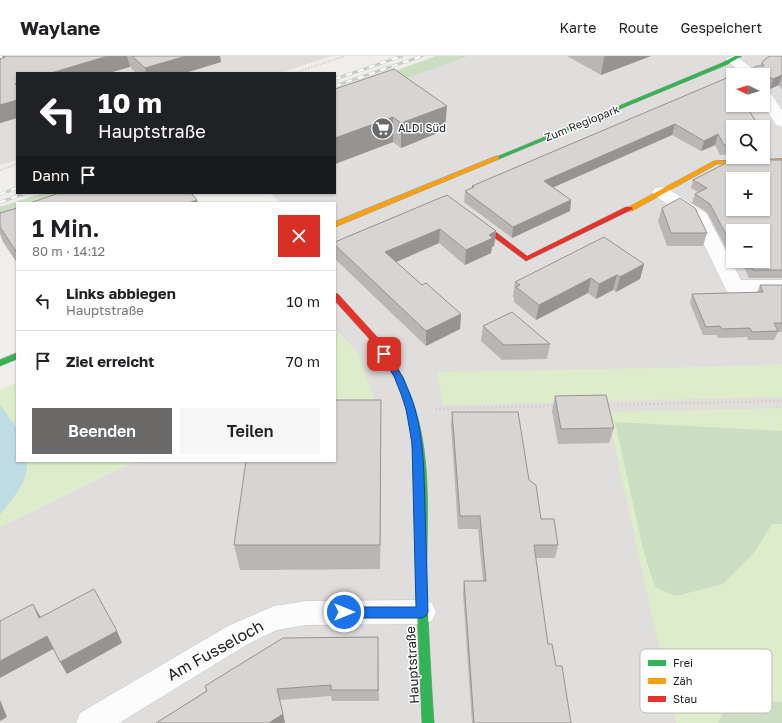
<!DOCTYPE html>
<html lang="de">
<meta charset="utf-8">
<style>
body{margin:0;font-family:"Golos Text",sans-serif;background:#f6f6f6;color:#202124;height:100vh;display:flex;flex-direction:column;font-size:15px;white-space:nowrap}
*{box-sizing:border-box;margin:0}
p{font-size:13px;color:#757577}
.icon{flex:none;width:22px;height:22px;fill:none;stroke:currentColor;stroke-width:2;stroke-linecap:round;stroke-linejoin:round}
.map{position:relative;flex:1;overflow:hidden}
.drawer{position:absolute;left:16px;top:146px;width:320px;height:260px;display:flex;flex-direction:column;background:#fff;border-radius:0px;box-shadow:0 1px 3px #0004}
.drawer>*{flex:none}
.hud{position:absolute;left:16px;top:16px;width:320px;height:122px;border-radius:0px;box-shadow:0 1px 3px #0004;background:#202124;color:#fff;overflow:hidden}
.needle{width:26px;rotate:275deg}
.tools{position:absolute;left:726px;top:12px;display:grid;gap:8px}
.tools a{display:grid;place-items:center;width:44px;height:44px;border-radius:0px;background:#fff;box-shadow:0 1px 3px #0004;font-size:20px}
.pin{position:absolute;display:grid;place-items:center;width:34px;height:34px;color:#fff;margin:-17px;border-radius:8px;box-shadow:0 2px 6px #0006}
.me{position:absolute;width:44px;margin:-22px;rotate:90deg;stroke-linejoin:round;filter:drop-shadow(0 0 3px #0008)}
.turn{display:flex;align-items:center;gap:14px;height:84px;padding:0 16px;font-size:18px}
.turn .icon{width:52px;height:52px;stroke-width:2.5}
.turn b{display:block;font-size:28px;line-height:34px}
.then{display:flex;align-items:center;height:38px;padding:0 16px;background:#0003;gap:8px;font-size:15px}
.round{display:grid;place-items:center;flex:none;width:42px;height:42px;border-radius:0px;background:#f6f6f6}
.summary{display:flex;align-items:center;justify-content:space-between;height:68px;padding:0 16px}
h1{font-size:24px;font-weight:600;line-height:30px}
.action{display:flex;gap:8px;margin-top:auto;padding:8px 16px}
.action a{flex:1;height:46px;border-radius:0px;background:#6a6968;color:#fff;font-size:16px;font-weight:600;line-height:46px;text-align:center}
.action a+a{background:#f6f6f6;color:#202124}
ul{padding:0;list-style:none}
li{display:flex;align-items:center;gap:12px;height:60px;padding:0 16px;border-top:1px solid #e0e0e0}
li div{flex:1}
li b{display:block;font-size:15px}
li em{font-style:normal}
header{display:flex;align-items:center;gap:24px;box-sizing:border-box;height:56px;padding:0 20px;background:#fff;border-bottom:1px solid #e0e0e0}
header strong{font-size:19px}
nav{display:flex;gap:22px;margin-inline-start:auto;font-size:14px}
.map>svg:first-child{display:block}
.residential{fill:#dfdedc;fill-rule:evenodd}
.grass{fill:#ddeccb}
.forest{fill:#cbdec1}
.parking{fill:#e0dfde}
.water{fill:#bfdbe3}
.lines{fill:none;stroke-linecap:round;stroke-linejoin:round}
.street-casing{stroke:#c9c8c7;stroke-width:1}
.fast-casing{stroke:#999a82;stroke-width:1}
.slow-casing{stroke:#999a82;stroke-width:1}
.jam-casing{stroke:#999a82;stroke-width:1}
.path-far1{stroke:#dccecd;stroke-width:2;stroke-dasharray:1.5 1.5;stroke-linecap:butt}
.path{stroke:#dccecd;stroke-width:2.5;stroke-dasharray:2 2;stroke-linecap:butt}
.street{fill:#fdfcfc;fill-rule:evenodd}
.fast{fill:#30b455;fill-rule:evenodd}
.slow{fill:#ff9f0a;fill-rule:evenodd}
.jam{fill:#e5322d;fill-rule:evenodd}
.rail-casing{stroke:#ccc;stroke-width:3}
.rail{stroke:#fff;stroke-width:2;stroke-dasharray:6;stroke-linecap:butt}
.wall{fill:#b9b6b5}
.shaded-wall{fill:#969493}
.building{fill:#d7d4d2;stroke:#969493;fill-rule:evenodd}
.route{fill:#1a73e8;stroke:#114b97}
.labels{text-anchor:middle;stroke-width:3;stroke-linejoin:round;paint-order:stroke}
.far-street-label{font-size:11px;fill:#222;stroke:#fff}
.far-poi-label{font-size:11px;fill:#222;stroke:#fff;text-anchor:start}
.street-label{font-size:13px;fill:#222;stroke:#fff}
.near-street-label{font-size:16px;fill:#222;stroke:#fff}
.key{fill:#fff;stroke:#bdbdbd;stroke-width:1}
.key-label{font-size:11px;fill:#222}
</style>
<header>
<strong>Waylane</strong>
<nav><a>Karte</a><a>Route</a><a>Gespeichert</a></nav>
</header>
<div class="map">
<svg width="782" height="667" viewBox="0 0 782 667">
<rect width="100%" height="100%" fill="#f0eeeb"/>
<g class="residential">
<path d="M0 0H331L280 17H17V104L0 109Z"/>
<path d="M469 0H782V667H0V471L135 405H335L358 297 335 273V147H281L270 137H335V48ZM733 19H763V49H733ZM733 71H763V101H733ZM733 123H763V153H733ZM733 175H763V205H733Z"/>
</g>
<g class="grass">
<path d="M335 274 358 297 379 358 335 359Z"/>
<path d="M782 308V341L443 349 437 316 699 311Z"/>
<path d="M17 327V405H135L0 471V334Z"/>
<path d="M782 352V667H676L607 356Z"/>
</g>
<g class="forest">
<path d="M436 0H469L335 48V37Z"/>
<path d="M42 137H85L56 147H17V161L0 167V151Z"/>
<path d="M615 366 782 375V468H772L753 498 723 528 676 540 655 531 644 497Z"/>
<path d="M732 641 782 646V667H718Z"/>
</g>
<g class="parking">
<path d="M652 0H707L603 42 593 36 581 41 567 33Z"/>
<path d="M482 5 490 10 501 6 568 47 555 52 561 56 342 145 334 137 316 144 309 137H335V109L394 87 403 94 463 71 447 59 438 63 414 30Z"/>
</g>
<path class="water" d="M0 349 17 372V405H27C28 426 13 443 0 458Z"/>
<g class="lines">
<defs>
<g id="street">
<path d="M0 0H11L9 3 0 5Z"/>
<path d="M734 0 738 1 760 19H744L726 4 728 1Z"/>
<path d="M763 31 768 33 782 54V71L776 69 763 48Z"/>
<path d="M661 131 667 132 706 157 741 224H782V236L734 237 727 236 692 164 655 140 652 136 655 132Z"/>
<path d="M422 544 432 547 436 556 432 565 422 568 306 569 277 574 248 588 119 667H76L80 657 228 570 274 550 306 545Z"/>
</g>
<g id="fast">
<path d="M735 0H742L726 9 499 103H495L494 102 722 7Z"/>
<path d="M17 297V303L0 310V304Z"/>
<path d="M398 317C404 318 405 326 407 331 436 395 425 471 427 539 429 582 431 624 434 667H422L416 529 415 413 409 365 403 342 394 320Z"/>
</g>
<g id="slow">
<path d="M497 100 499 101V103L335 171V166Z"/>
<path d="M782 103V107L717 108 632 155H626L625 153 714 105Z"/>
</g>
<g id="jam">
<path d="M626 151H632L633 153 526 205 468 162 472 160H475L527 200Z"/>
<path d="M335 237 338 238 379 283 402 320 401 322H395L373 287 335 245Z"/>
</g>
</defs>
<use href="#street" class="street-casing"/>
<use href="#fast" class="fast-casing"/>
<use href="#slow" class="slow-casing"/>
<use href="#jam" class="jam-casing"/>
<g class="path-far1">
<path d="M294 17 345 0"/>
<path d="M0 114 17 108"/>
</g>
<g class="path">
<path d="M605 349 782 345"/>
<path d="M435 353 556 350"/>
</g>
<use href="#street" class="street"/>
<use href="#fast" class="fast"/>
<use href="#slow" class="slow"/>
<use href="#jam" class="jam"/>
<defs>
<g id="rail">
<path d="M335 23 402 0"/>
<path d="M335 30 422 0"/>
<path d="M0 138 17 132"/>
<path d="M0 146 27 137"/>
</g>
</defs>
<use href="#rail" class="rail-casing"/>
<use href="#rail" class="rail"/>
</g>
<g class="wall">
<path d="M2 0H220L221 6 185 17H136L130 11 17 17V62L0 67V3L3 2Z"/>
<path d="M567 0H651L601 19Z"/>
<path d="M782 0V34L779 29 770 33 764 30 763 32V19L760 10 762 6Z"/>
<path d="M729 21 733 71V99H720L715 89 701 95 672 79 553 131 571 144 570 155 512 182 464 146 465 135 472 132V130Z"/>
<path d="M335 33 445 74 401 92 393 86 335 108Z"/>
<path d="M763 77 770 88 766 99H763Z"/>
<path d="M782 104V222H749L741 205H763L733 175V198H729L707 156 692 147 695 138 698 136 691 132 693 124Z"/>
<path d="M447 139 496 175 494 190 492 191 491 197 465 209 439 187 396 206 422 229 461 258 460 273 426 290 335 203V186Z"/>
<path d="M17 152V207L3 186 0 178V157Z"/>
<path d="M662 152 707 177 703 190H667L658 165Z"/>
<path d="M644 208 640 223 616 236 613 234 596 243 588 237 536 264 514 246V242L513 241 515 226Z"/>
<path d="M760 229H782V276H778L774 284H748L747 281 718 282 717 279H703L690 247 692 238 757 237Z"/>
<path d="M483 270 550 288 547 303 502 304 481 285Z"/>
<path d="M555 340 614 372 609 387 558 388 552 355Z"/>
<path d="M452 356 529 424 541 463 558 489 555 502H535L548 588 556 610 571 667H472L463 537 464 525H483L478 473H458L451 369Z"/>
<path d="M381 370 380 513 240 514 234 489Z"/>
<path d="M378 581 379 645H332L331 640 280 644 285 667H156L206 635 205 630Z"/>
</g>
<g class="shaded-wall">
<path d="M108 0H127L130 11 109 17H51Z"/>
<path d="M186 0H220L221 6 185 17H146L145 12Z"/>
<path d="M606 0H651L601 19 604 1Z"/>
<path d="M782 19 779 29 770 33 773 23Z"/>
<path d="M17 44V62L0 67V49Z"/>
<path d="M447 50 445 74 401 92V67Z"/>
<path d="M393 61V86L335 108V82Z"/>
<path d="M675 68 672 79 543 136 544 125Z"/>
<path d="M718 78 715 89 701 95 704 85Z"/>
<path d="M197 144 198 147H188Z"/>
<path d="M571 144 570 155 512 182 513 171Z"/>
<path d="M440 173 439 187 385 211V196Z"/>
<path d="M496 175 494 190 492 191 491 197 465 209 466 194 489 179Z"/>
<path d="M644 208 640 223 616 236 620 221Z"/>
<path d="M617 219 613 234 596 243 599 228Z"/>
<path d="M591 222 588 237 536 264 539 249Z"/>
<path d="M461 258 460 273 426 290V275Z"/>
<path d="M381 344V370L380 513V489Z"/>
<path d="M33 548 40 560 47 574 39 562Z"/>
<path d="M117 575 122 587 67 618 60 606Z"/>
<path d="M47 580 55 592 0 622V605Z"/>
<path d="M0 644 7 661 0 665Z"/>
<path d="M283 658 285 667H269Z"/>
</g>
<g class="building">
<path d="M3 0H108L51 17H17V27L15 28 17 30V44L0 49V3L5 1Z"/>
<path d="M132 0H186L145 12Z"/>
<path d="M769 0H782V19L773 23 766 20 765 27 763 28V19H745L756 10H764L762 6Z"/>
<path d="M394 13 447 50 401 67 393 61 335 82V33Z"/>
<path d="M729 21 733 28V49H746L759 71H733V89H724L718 78 704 85 675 68 544 125 571 144 513 171 465 135 474 131 472 130Z"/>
<path d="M763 77 770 88H763Z"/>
<path d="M732 104H782V214H753L748 205H763V175H733V190H732L710 148 695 138 707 132 693 124ZM733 123H763V153H733Z"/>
<path d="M59 137H191L197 144 188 147H30Z"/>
<path d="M447 139 496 175 489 179 493 182 466 194 440 173 385 196 422 229 426 227 461 258 426 275 335 189V186Z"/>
<path d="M680 142 695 152 707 177H671L662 152Z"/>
<path d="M17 152V197L0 171V157Z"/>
<path d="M604 181 644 208 620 221 617 219 599 228 591 222 539 249 516 231 520 229 515 226Z"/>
<path d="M760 229H782V267H774L778 275 752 276 750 272 722 273 720 270 706 271 692 238 763 236Z"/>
<path d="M512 256 550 288 504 289 483 270Z"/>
<path d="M606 339 614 372 561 373 555 340Z"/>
<path d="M335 344H381L380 489H234L246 405H335Z"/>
<path d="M452 356H518L529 424 536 429 541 463H554L558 489H534L548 588H552L556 610H562L571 667H474L464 525H486L480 460H460Z"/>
<path d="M94 533 117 575 60 606 47 580 0 605V565L33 548 39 562Z"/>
<path d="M378 581V634H331V629L277 633 283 658 269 667H156L207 635 205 630 283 582Z"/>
</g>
<path class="route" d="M384 294 388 295C399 314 409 332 415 353 424 385 424 420 425 453 426 487 427 522 428 556L426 560 422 562H344L340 560 338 556 340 553 344 551H416L412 387 406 353 401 338 394 320 380 298Z"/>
<defs>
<symbol id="supermarket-disc" viewBox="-11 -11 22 22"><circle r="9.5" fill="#6a6968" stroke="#fff"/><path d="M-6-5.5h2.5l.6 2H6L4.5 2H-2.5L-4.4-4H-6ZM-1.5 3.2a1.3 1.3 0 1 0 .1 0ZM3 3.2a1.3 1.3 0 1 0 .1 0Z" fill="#fff"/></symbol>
</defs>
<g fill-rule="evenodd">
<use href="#supermarket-disc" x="370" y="60" width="25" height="25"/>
</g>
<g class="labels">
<g class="far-street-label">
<text transform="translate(582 67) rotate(-22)" y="4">Zum Regiopark</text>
</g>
<g class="far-poi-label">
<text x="398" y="76">ALDI Süd</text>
</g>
<g class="street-label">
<text transform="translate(412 609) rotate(-93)" y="5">Hauptstraße</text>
</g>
<g class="near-street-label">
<text transform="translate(215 594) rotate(-29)" y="6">Am Fusseloch</text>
</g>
</g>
<rect x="640" y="593" width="132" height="64" rx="6" class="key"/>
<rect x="648" y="604" width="18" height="6" fill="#30b455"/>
<rect x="648" y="622" width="18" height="6" fill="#ff9f0a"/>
<rect x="648" y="640" width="18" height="6" fill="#e5322d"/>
<g class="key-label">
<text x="673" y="611">Frei</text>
<text x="673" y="629">Zäh</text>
<text x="673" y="647">Stau</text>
</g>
</svg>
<div class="tools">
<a><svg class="needle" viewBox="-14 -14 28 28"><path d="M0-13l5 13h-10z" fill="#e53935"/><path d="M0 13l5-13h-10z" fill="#757577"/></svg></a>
<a><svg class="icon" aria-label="search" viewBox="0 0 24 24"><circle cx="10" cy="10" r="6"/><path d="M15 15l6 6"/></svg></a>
<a>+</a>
<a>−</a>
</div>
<div class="pin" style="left:384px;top:298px;background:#d93025"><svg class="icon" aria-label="arrive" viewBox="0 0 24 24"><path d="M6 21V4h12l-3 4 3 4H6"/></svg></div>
<svg class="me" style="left:344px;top:556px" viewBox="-20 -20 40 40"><circle r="17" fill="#1a73e8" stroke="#fff" stroke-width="3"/><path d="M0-11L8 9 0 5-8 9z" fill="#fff"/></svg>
<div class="hud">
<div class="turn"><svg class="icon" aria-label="left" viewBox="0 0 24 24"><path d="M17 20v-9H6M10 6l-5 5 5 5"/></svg><div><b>10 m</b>Hauptstraße</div></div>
<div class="then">Dann<svg class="icon" aria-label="arrive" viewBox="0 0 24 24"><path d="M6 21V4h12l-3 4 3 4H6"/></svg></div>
</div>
<section class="drawer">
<div class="summary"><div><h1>1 Min.</h1><p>80 m · 14:12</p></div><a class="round" style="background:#d93025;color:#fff"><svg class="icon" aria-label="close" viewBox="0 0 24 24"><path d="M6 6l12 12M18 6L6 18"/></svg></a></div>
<ul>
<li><svg class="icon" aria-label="left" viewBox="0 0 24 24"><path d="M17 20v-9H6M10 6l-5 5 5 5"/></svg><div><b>Links abbiegen</b><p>Hauptstraße</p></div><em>10 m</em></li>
<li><svg class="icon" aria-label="arrive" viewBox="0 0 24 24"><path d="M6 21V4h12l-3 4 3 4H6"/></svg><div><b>Ziel erreicht</b></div><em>70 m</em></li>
</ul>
<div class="action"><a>Beenden</a><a>Teilen</a></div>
</section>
</div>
